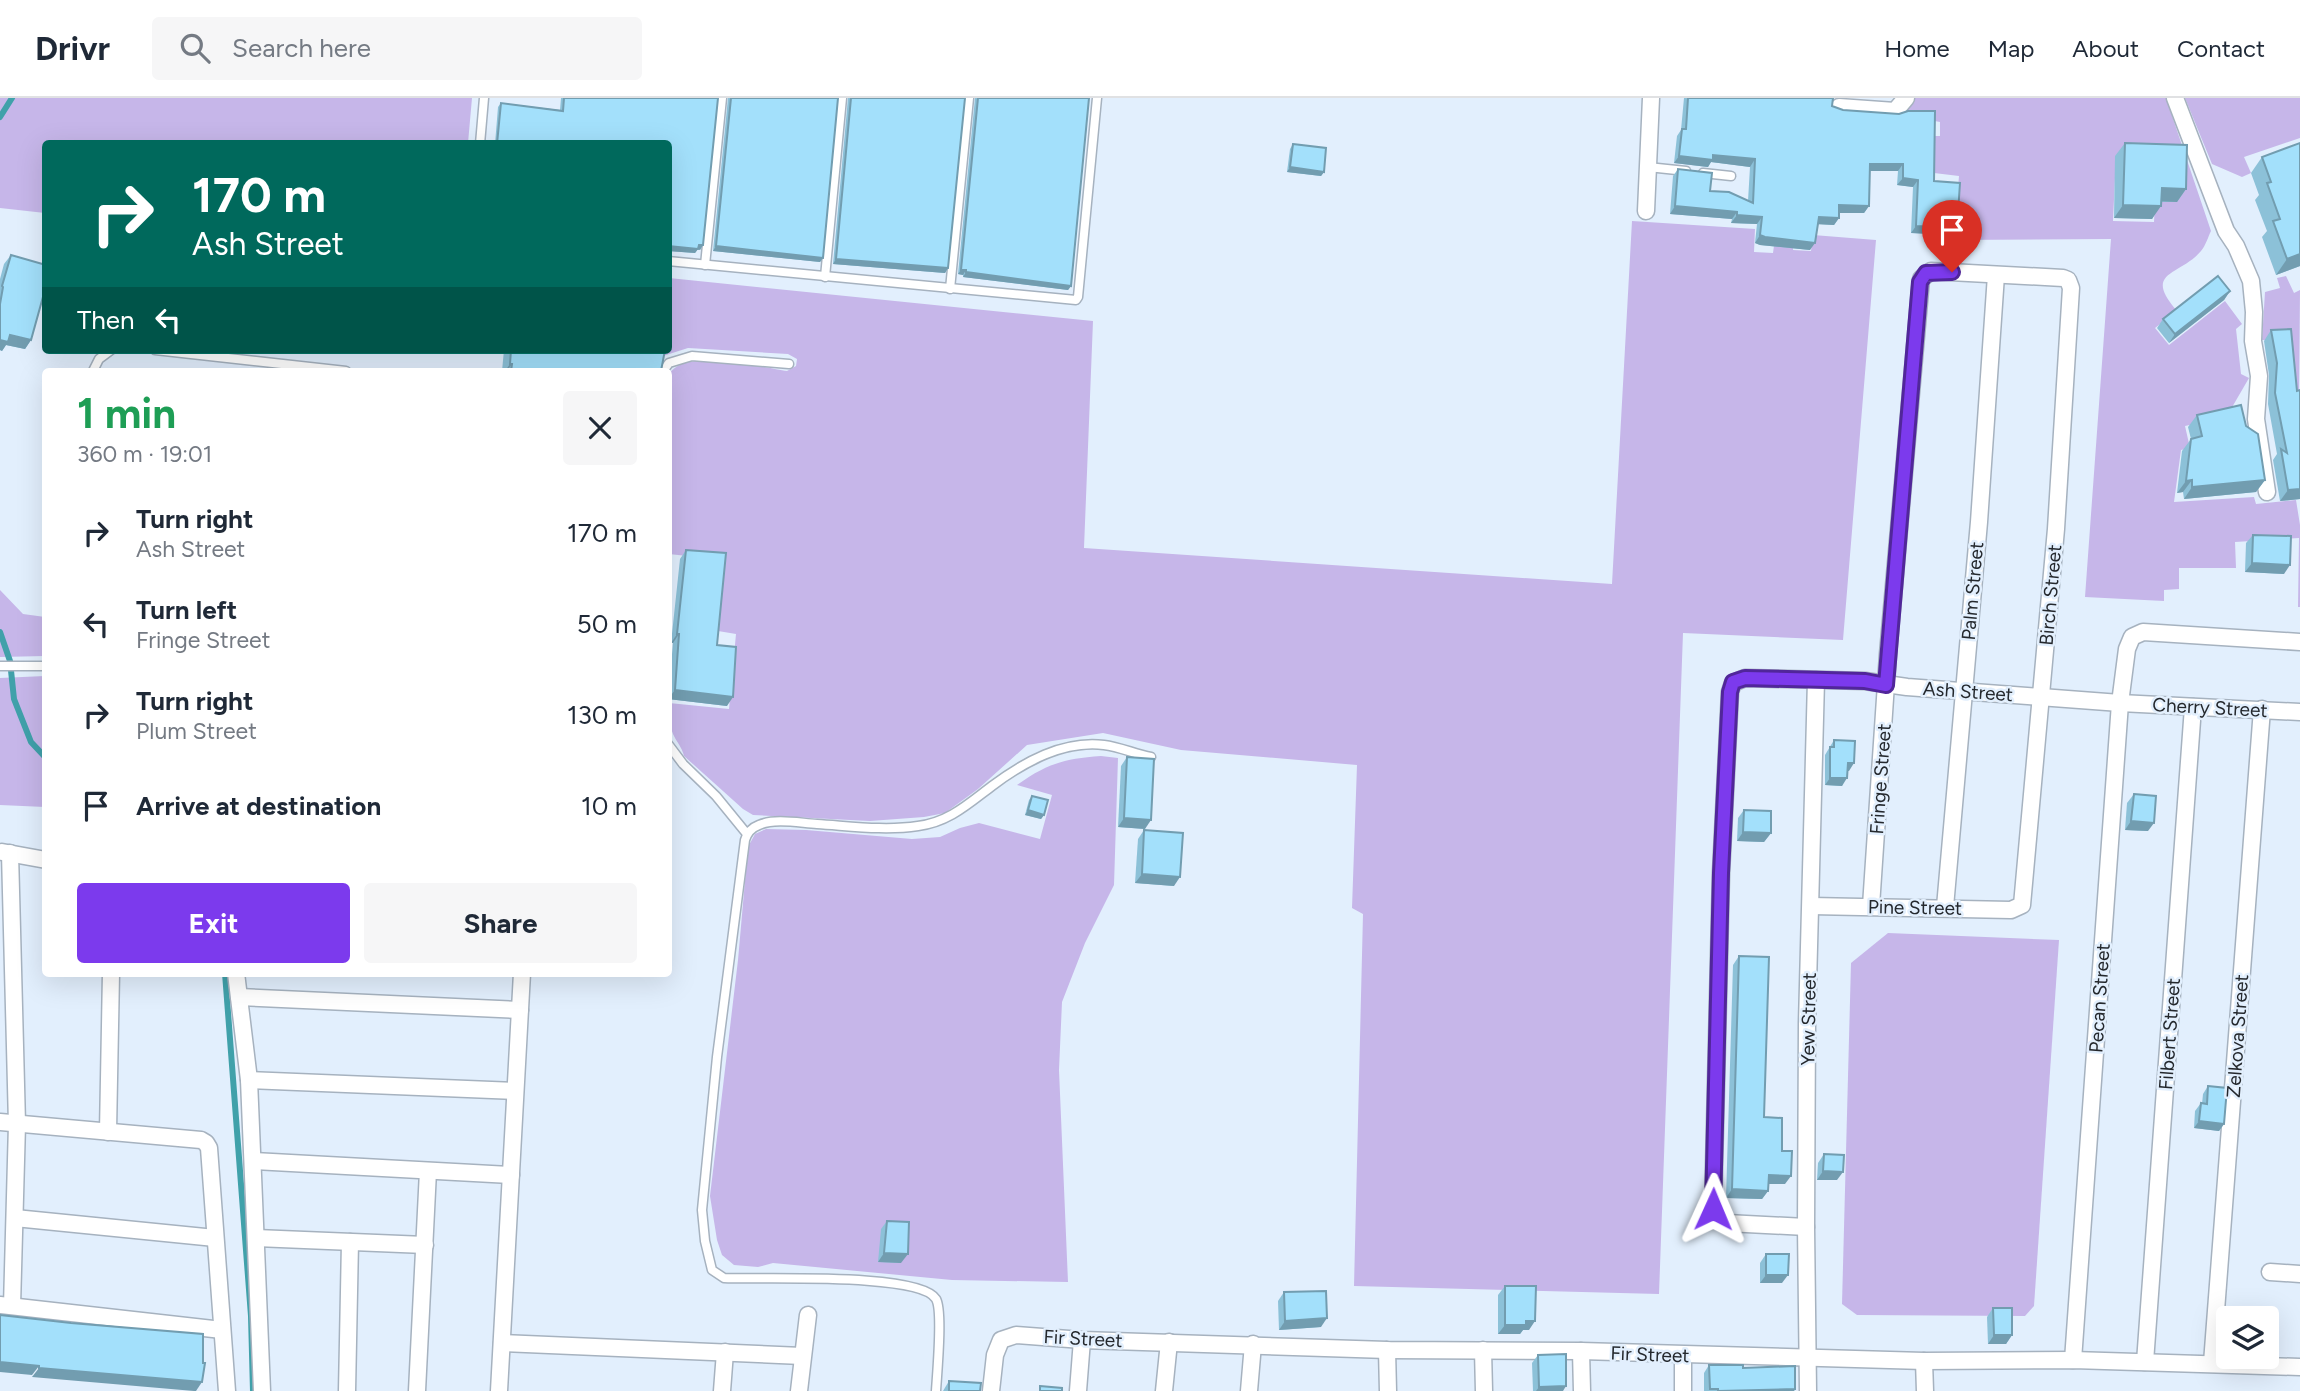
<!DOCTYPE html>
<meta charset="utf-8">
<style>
body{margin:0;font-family:Figtree,sans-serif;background:#f6f6f7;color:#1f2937;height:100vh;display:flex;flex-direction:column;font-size:26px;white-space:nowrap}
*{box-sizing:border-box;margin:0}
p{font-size:23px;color:#747a83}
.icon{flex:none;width:38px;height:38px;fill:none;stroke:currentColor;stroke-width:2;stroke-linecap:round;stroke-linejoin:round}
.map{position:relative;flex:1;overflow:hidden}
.details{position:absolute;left:42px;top:270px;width:630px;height:609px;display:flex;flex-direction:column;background:#fff;border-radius:7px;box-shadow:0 7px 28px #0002}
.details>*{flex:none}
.hud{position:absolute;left:42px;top:42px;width:630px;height:214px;border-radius:7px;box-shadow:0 7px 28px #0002;background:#00695c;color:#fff;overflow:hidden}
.fabs{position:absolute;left:2216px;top:1208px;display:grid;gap:14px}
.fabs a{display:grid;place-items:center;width:63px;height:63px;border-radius:7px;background:#fff;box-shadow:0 7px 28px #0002;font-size:35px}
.pin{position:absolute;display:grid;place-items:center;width:60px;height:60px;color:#fff;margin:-72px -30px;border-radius:50% 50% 50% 0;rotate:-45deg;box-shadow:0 0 7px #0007}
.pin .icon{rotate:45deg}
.me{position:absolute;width:77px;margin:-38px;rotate:1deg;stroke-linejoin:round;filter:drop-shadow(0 0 5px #0008)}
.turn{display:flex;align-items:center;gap:24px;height:147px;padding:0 35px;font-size:32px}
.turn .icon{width:91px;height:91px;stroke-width:2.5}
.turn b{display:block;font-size:49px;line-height:60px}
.then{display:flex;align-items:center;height:66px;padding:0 35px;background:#0003;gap:14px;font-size:26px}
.round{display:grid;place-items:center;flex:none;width:74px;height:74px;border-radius:7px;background:#f6f6f7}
.headline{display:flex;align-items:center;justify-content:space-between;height:119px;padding:0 35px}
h1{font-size:42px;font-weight:700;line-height:52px;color:#1e9e55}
.cta{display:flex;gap:14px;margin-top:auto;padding:14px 35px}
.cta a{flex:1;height:80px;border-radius:7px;background:#7c3aed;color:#fff;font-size:28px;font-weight:700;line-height:80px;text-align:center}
.cta a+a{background:#f6f6f7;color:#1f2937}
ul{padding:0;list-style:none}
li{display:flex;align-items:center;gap:21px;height:91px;padding:0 35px}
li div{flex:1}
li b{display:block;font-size:26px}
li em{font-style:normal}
header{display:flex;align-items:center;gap:42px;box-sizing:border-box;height:98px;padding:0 35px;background:#fff;border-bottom:2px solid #e0e1e3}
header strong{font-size:33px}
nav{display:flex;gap:38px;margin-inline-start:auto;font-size:24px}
.search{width:490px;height:63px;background:#f6f6f7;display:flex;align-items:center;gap:18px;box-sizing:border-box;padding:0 24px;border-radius:7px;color:#747a83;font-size:26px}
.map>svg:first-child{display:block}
.green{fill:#c6b6e9;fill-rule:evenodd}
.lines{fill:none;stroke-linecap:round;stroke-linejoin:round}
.stream{stroke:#40a1aa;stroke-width:6}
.lane-casing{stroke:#a6b2bf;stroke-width:11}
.street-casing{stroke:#a6b2bf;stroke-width:19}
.lane{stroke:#fff;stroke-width:8}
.street{stroke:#fff;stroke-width:16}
.wall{fill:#8cc1d8}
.shaded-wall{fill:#729db0}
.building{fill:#a3e0fb;stroke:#729db0;stroke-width:2}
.route-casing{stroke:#51269a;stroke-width:18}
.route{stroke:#7c3aed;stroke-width:12}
.labels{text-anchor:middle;stroke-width:5;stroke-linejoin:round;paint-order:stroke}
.street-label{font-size:19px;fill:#24282d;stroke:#e2effd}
</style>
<header>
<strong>Drivr</strong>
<div class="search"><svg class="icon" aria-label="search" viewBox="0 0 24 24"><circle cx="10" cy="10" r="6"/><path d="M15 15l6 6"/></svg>Search here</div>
<nav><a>Home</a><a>Map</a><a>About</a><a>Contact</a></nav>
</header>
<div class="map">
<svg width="2300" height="1293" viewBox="0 0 2300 1293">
<rect width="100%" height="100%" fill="#e2effd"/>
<g class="green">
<path d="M0 0H472L468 45 46 46 45 115 0 110Z"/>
<path d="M1910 0H2166L2211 133C2208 139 2206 147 2201 153 2180 178 2142 173 2177 213L2155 230 2169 247 2225 203 2242 226 2236 231 2241 276 2249 280 2231 311 2232 318 2185 328 2190 350 2181 352 2174 404 2254 399 2256 406 2296 402 2300 427V509H2298L2299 440 2235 444 2236 470H2179V491L2164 492V503L2085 499 2111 141 1954 142 1959 78 1934 75V38H1940V24L1902 17ZM2116 58 2177 104H2155L2154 124 2113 123Z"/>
<path d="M2185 0H2300V40L2244 59 2251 75 2242 79 2212 66Z"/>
<path d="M1632 123 1755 131 1754 154 1773 155 1776 133 1794 135 1793 152 1811 153 1813 137 1876 142 1843 542 1683 535 1659 1196 1354 1188 1363 816 1352 810 1357 667 1181 652 1103 635 1027 647 978 691 945 715 924 719 870 723 753 717 743 711 684 658C682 649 676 643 673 636 669 626 669 615 669 605L729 611 736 536 718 533 723 462 669 456V277C683 249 761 269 787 273L796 268 797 261 788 256 688 250 663 258V252H668L669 180 1093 223 1084 450 1612 486Z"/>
<path d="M2286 178 2294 195 2300 192 2299 300 2285 242H2262L2265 194 2280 190 2277 180Z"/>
<path d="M0 492 23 516 45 519V558L0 559Z"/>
<path d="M45 578V709L0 707V580Z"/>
<path d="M1101 658 1118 660 1114 787 1085 845 1062 904 1059 972 1068 1184 952 1182 773 1165 758 1169 734 1167 722 1157 717 1142 710 1098 738 862 748 749 755 736 766 731 806 732 912 741 940 739 960 730 979 725 1040 741 1052 697 1017 687C1048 665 1064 661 1101 658Z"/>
<path d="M1888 835 2059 842 2034 1208 2025 1218 1857 1217 1842 1206 1851 865Z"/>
</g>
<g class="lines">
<g class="stream">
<path d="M0 19 12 0"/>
<path d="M0 534 10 563 14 601 31 644 46 660"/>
<path d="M225 875 251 1218 253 1293"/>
</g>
<defs>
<g id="lane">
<path d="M480 46 484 0"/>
<path d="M1648 69 1686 73"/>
<path d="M1703 75 1731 78"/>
<path d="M668 163 1076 202 1078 199 1097 0"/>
<path d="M705 167 722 0"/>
<path d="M825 179 842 0"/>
<path d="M950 191 969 0"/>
<path d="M155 252 346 273"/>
<path d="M93 273 99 261 111 252"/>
<path d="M663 273 669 265 692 258 789 266"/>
<path d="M0 568H46"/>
<path d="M668 646 683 666 716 698 747 736"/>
<path d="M936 1293C937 1276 943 1213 936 1201 920 1174 760 1182 724 1180L712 1172 705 1143 702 1112 717 959 745 742C747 735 751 730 759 727 775 720 799 725 817 726 850 728 885 733 918 728 949 724 968 706 992 688 1024 664 1063 642 1104 647 1120 649 1135 656 1151 659"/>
</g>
<g id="street">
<path d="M2175 0 2226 133 2236 148 2251 183 2254 214 2253 243 2259 278 2256 321 2267 394"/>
<path d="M1839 9 1895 13 1906 0"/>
<path d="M1646 113 1651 0"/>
<path d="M2 754 46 762"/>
<path d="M10 755 17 1026 12 1208"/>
<path d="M1811 808 2011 812 2022 807 2056 431 2071 190 2068 182 2063 180 1931 173 1921 181 1888 556 1871 808"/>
<path d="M1945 809 1979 424 1996 177"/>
<path d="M236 875 249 982 262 1293"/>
<path d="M239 899 520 912"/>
<path d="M249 982 515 993"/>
<path d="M0 1024 201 1042 206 1045 209 1050 227 1293"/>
<path d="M108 1034 111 875"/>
<path d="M254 1063 511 1077"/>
<path d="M15 1120 215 1140"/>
<path d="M1806 1129 1727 1125 1717 1120 1713 1111 1721 775 1730 594 1733 585 1745 580 1865 583 1907 589 2120 605 2300 614"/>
<path d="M256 1140 425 1147"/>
<path d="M2270 1174 2300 1176"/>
<path d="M0 1207 222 1232"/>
<path d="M502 1245 802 1258"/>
<path d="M1387 1252 1388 1293"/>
<path d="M1483 1252 1484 1293"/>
<path d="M1581 1253 1582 1293"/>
<path d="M1683 1257V1293"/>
<path d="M2073 1262 2120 605 2127 551 2132 539 2143 534 2300 544"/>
<path d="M1924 1263 1925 1293"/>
<path d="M2145 1264 2193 609"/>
<path d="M2212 1265 2262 611"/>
<path d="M347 1293 350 1144"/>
<path d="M417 1293 428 1073"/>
<path d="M499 1293 522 875"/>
<path d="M722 1293 725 1254"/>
<path d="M799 1293 808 1217"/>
<path d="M991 1293 995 1257 1001 1242 1016 1237 1082 1242 1387 1252 1581 1253 1924 1263 2073 1262 2300 1269"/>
<path d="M1078 1293 1082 1242"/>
<path d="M1164 1293 1169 1244"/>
<path d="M1249 1293 1253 1246"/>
<path d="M1808 1293 1806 1129 1807 925 1816 582"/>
</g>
</defs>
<use href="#lane" class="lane-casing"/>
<use href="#street" class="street-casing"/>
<use href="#lane" class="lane"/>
<use href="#street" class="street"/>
</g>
<g class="wall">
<path d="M561 0H718L703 147 700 152 698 151 695 155 668 153V46H495L498 9 501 5 560 12Z"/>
<path d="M728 0H838L823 160 820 164 713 153Z"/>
<path d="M848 0H965L948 170 945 175 833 166Z"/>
<path d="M975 0H1089L1071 188 1068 192 963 179V177L958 176Z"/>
<path d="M1684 0H1833L1832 8 1934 83 1952 137 1911 135 1913 89 1897 87 1898 73H1869V108L1864 115H1839V120L1834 127 1818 126 1810 152 1760 147 1755 145 1757 126 1731 125 1732 121 1670 116 1673 78 1678 71 1710 93 1748 103 1750 69 1711 64 1708 69 1674 65 1677 38 1681 32Z"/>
<path d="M2125 45 2186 91 2177 104H2161L2152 121 2114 120 2115 58Z"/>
<path d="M2300 45V168L2276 177 2262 139 2267 133 2255 102 2259 97 2251 75 2262 59Z"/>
<path d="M1293 46 1324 74 1321 78 1287 74 1290 51Z"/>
<path d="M11 157 31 242 25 251 6 247 2 253 0 252V181L4 166Z"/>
<path d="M2230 193 2224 202 2169 245 2157 230 2163 221Z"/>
<path d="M2271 232 2297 293 2300 292V401L2280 403 2273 362 2277 356 2268 306 2269 277 2264 243Z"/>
<path d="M504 252H665L661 273H502Z"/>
<path d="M2197 317 2246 328 2265 382 2256 394 2184 401 2183 394 2177 395 2182 353 2191 341 2188 329Z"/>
<path d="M2253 437 2284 476 2245 474 2246 445Z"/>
<path d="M686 452 717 547 727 608 668 601 673 545H671L680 461Z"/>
<path d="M1834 642 1849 673H1848L1842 688 1825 687V657Z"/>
<path d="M1127 659 1145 731 1118 729 1121 668Z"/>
<path d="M2134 696 2148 733 2125 732 2127 705Z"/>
<path d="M1032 698 1044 717 1041 721 1025 717 1029 702Z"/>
<path d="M1744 712 1771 735 1764 744 1737 743 1738 720Z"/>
<path d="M1144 732 1174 788 1135 785 1138 741Z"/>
<path d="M1739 858 1764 1019 1782 1053 1785 1086H1769L1768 1093 1762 1101 1726 1100 1733 867Z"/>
<path d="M2208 988 2224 1026 2219 1033 2194 1030 2195 1013 2201 1005 2202 1006 2203 996Z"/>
<path d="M1824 1056 1837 1082H1817L1818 1065Z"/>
<path d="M887 1123 901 1165 878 1164 881 1131Z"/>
<path d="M1766 1156 1782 1185H1760V1165Z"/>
<path d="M1505 1188 1529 1232H1523L1520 1236H1498V1197Z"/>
<path d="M1284 1194 1321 1229 1279 1232 1278 1203Z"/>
<path d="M1993 1210 2012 1237 2006 1246H1988L1987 1219Z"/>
<path d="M1538 1257 1563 1293H1533L1532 1265Z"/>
<path d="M1709 1267 1743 1270 1795 1291 1794 1293H1704V1275Z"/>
<path d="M949 1283 980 1293H943Z"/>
</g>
<g class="shaded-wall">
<path d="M1713 57 1755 61 1750 69 1711 64 1708 69 1674 65 1679 58Z"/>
<path d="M1870 66H1903L1898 73H1865Z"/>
<path d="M1290 69 1324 74 1321 78 1287 74Z"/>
<path d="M1903 80 1918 82 1913 89 1897 87Z"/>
<path d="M2162 90 2186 91 2177 104 2153 103Z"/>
<path d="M1839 107 1869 108 1864 115H1834Z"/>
<path d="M2123 107 2161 108 2152 121 2114 120Z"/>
<path d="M1675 108 1737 114 1732 121 1670 116Z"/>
<path d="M1737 117 1762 119 1757 126 1731 125Z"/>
<path d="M1819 119 1839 120 1834 127 1814 126Z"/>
<path d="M1916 128 1957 130 1952 137 1911 135Z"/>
<path d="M1760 137 1815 145 1810 152 1760 147 1755 145Z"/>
<path d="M703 147 700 152 698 151 695 155 668 153V148Z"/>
<path d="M716 148 823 160 820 164 713 153Z"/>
<path d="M2300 156V168L2276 177 2287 161Z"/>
<path d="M836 161 948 170 945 175 833 166Z"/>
<path d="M961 172H966L963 177 958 176Z"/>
<path d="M966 174 1071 188 1068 192 963 179Z"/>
<path d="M2230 193 2224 202 2169 245 2175 236Z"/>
<path d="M10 237 31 242 25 251 6 247 2 253 0 252V242Z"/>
<path d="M510 266H512L507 273H505Z"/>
<path d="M2192 382 2183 394 2177 395 2186 383Z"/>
<path d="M2265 382 2256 394 2184 401 2192 389Z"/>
<path d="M2300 391V401L2280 403 2288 392Z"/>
<path d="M2252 465 2290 467 2284 476 2245 474Z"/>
<path d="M677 536H679L673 545H671Z"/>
<path d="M675 592 733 599 727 608 668 601Z"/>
<path d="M1848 665H1854L1849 673H1842Z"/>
<path d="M1830 680H1847L1842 688 1825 687Z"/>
<path d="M1028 712 1044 717 1041 721 1025 717Z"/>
<path d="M1124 720 1151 722 1145 731 1118 729Z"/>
<path d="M2131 723 2154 725 2148 733 2125 732Z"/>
<path d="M1743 734 1771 735 1764 744 1737 743Z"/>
<path d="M1142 776 1180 779 1174 788 1135 785Z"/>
<path d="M2199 1023 2224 1026 2219 1033 2194 1030Z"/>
<path d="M1823 1073 1843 1074 1837 1082H1817Z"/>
<path d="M1769 1077 1791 1078 1785 1086H1763Z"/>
<path d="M1732 1091 1768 1093 1762 1101 1726 1100Z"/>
<path d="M884 1155 908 1156 901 1165 878 1164Z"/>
<path d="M1766 1177H1788L1782 1185H1760Z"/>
<path d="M1327 1220 1321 1229 1279 1232 1285 1223Z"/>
<path d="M1526 1223H1535L1529 1232H1523L1520 1236H1498L1505 1227Z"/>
<path d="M1994 1237H2012L2006 1246H1988Z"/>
<path d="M0 1264 39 1268 32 1277 0 1274Z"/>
<path d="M39 1270 202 1284 196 1293H194L32 1279Z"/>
<path d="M1566 1288 1563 1293H1536L1539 1289Z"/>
<path d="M1795 1291 1794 1293H1739Z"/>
</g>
<g class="building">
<path d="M564 0H718L703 147H699L698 151 668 148V46H497L501 5 563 13Z"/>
<path d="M731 0H838L823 160 716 148Z"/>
<path d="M851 0H965L948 170 836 161Z"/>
<path d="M978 0H1089L1071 188 966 174V172H961Z"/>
<path d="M1688 0H1833L1832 8 1843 12 1899 16 1908 13H1935L1934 83 1960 85 1957 130 1916 128 1918 82 1903 80V66H1870L1869 108 1839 107V120L1819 119 1815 145 1765 139 1760 137 1762 119 1737 117V114L1675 108 1678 71 1712 75 1710 93 1729 94 1753 105 1755 61 1713 57V62L1679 58 1682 31H1686Z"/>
<path d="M2125 45 2187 47 2186 91 2162 90 2161 108 2123 107Z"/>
<path d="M2300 45V156L2287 161 2273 123 2280 121 2267 85 2271 84 2262 59Z"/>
<path d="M1293 46 1326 50 1324 74 1290 69Z"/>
<path d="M11 157 46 167V188L31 242 10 237 8 244 0 242V206L3 189 2 188Z"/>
<path d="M2218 178 2230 193 2175 236 2163 221Z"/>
<path d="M2291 231 2297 293 2300 292V391L2288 392 2281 351 2287 355 2275 295 2277 265 2271 232Z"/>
<path d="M511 252H665L661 273H565L548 271V273H511L512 266H510Z"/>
<path d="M2241 307 2246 328 2258 336 2265 382 2192 389V382L2186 383 2191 341 2202 338 2197 317Z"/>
<path d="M2253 437 2291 438 2290 467 2252 465Z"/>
<path d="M686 452 726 455 717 547 736 549 733 599 675 592 679 536H677Z"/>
<path d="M1834 642 1855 643 1854 665H1848L1847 680H1830V649H1834Z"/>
<path d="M1127 659 1154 661 1151 722 1124 720Z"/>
<path d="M2134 696 2156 698 2154 725 2131 723Z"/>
<path d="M1032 698 1048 702 1044 717 1028 712Z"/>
<path d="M1744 712 1771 713V735L1743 734Z"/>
<path d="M1144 732 1183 735 1180 779 1142 776Z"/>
<path d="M1739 858 1769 859 1764 1019 1782 1020V1053H1792L1791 1078 1769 1077 1768 1093 1732 1091Z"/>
<path d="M2208 988 2227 990 2224 1026 2199 1023 2201 1005 2207 1006Z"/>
<path d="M1824 1056 1844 1057 1843 1074 1823 1073Z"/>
<path d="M887 1123 909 1124 908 1156 884 1155Z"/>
<path d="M1766 1156H1789L1788 1177H1766Z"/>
<path d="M1505 1188H1536L1535 1223H1526V1227H1505Z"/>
<path d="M1326 1193 1327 1220 1285 1223 1284 1194Z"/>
<path d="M1993 1210H2012V1237H1994Z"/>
<path d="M0 1217 71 1225 203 1236V1265H205L202 1284 39 1270V1268L0 1264Z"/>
<path d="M1566 1256V1288L1539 1289 1538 1257Z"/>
<path d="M1709 1267H1743V1270L1795 1268V1291L1718 1293V1291H1710Z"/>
<path d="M949 1283 981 1285 980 1293H949Z"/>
<path d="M1040 1288 1062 1290V1293H1040Z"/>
</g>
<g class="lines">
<defs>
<path id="route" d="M1713 1111 1721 775 1730 594 1733 584 1745 580 1865 583 1886 587 1920 184 1926 175 1952 174"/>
</defs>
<use href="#route" class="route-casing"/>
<use href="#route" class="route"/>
</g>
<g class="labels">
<g class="street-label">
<text transform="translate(1972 493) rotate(-85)" y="7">Palm Street</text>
<text transform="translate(2050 497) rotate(-85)" y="7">Birch Street</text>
<text transform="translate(1968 593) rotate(4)" y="7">Ash Street</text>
<text transform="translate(2210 609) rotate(3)" y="7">Cherry Street</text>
<text transform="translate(1880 681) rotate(-86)" y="7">Fringe Street</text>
<text transform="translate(1915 809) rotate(1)" y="7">Pine Street</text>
<text transform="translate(2099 900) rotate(-86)" y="7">Pecan Street</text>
<text transform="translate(1808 921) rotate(-89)" y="7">Yew Street</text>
<text transform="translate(2169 936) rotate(-86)" y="7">Filbert Street</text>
<text transform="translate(2237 938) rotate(-86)" y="7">Zelkova Street</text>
<text transform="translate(1083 1240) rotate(3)" y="7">Fir Street</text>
<text transform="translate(1650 1256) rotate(2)" y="7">Fir Street</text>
</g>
</g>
</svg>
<div class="fabs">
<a><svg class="icon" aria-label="layers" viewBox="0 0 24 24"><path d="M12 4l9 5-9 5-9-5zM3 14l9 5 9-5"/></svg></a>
</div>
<div class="pin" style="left:1952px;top:174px;background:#d93025"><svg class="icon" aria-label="arrive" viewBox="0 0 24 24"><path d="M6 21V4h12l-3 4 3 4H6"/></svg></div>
<svg class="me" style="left:1713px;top:1111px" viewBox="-20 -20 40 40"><path d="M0-17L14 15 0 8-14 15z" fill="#7c3aed" stroke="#fff" stroke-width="4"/></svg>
<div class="hud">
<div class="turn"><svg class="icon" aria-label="right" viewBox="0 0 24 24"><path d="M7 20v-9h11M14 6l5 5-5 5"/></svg><div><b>170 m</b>Ash Street</div></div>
<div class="then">Then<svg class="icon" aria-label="left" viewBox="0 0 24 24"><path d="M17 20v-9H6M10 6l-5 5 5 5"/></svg></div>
</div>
<section class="details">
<div class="headline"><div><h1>1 min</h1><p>360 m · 19:01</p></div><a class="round"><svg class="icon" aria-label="close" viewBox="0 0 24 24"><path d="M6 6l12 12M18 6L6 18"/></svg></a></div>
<ul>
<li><svg class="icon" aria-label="right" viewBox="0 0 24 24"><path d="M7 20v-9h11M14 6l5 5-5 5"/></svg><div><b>Turn right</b><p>Ash Street</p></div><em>170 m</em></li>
<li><svg class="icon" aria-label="left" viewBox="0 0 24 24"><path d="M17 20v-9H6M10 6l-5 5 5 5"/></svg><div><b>Turn left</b><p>Fringe Street</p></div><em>50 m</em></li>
<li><svg class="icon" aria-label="right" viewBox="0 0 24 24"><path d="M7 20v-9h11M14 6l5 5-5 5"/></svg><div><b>Turn right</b><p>Plum Street</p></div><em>130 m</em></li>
<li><svg class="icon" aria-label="arrive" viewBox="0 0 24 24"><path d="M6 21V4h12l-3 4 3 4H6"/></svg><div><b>Arrive at destination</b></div><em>10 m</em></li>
</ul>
<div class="cta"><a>Exit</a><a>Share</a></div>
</section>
</div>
